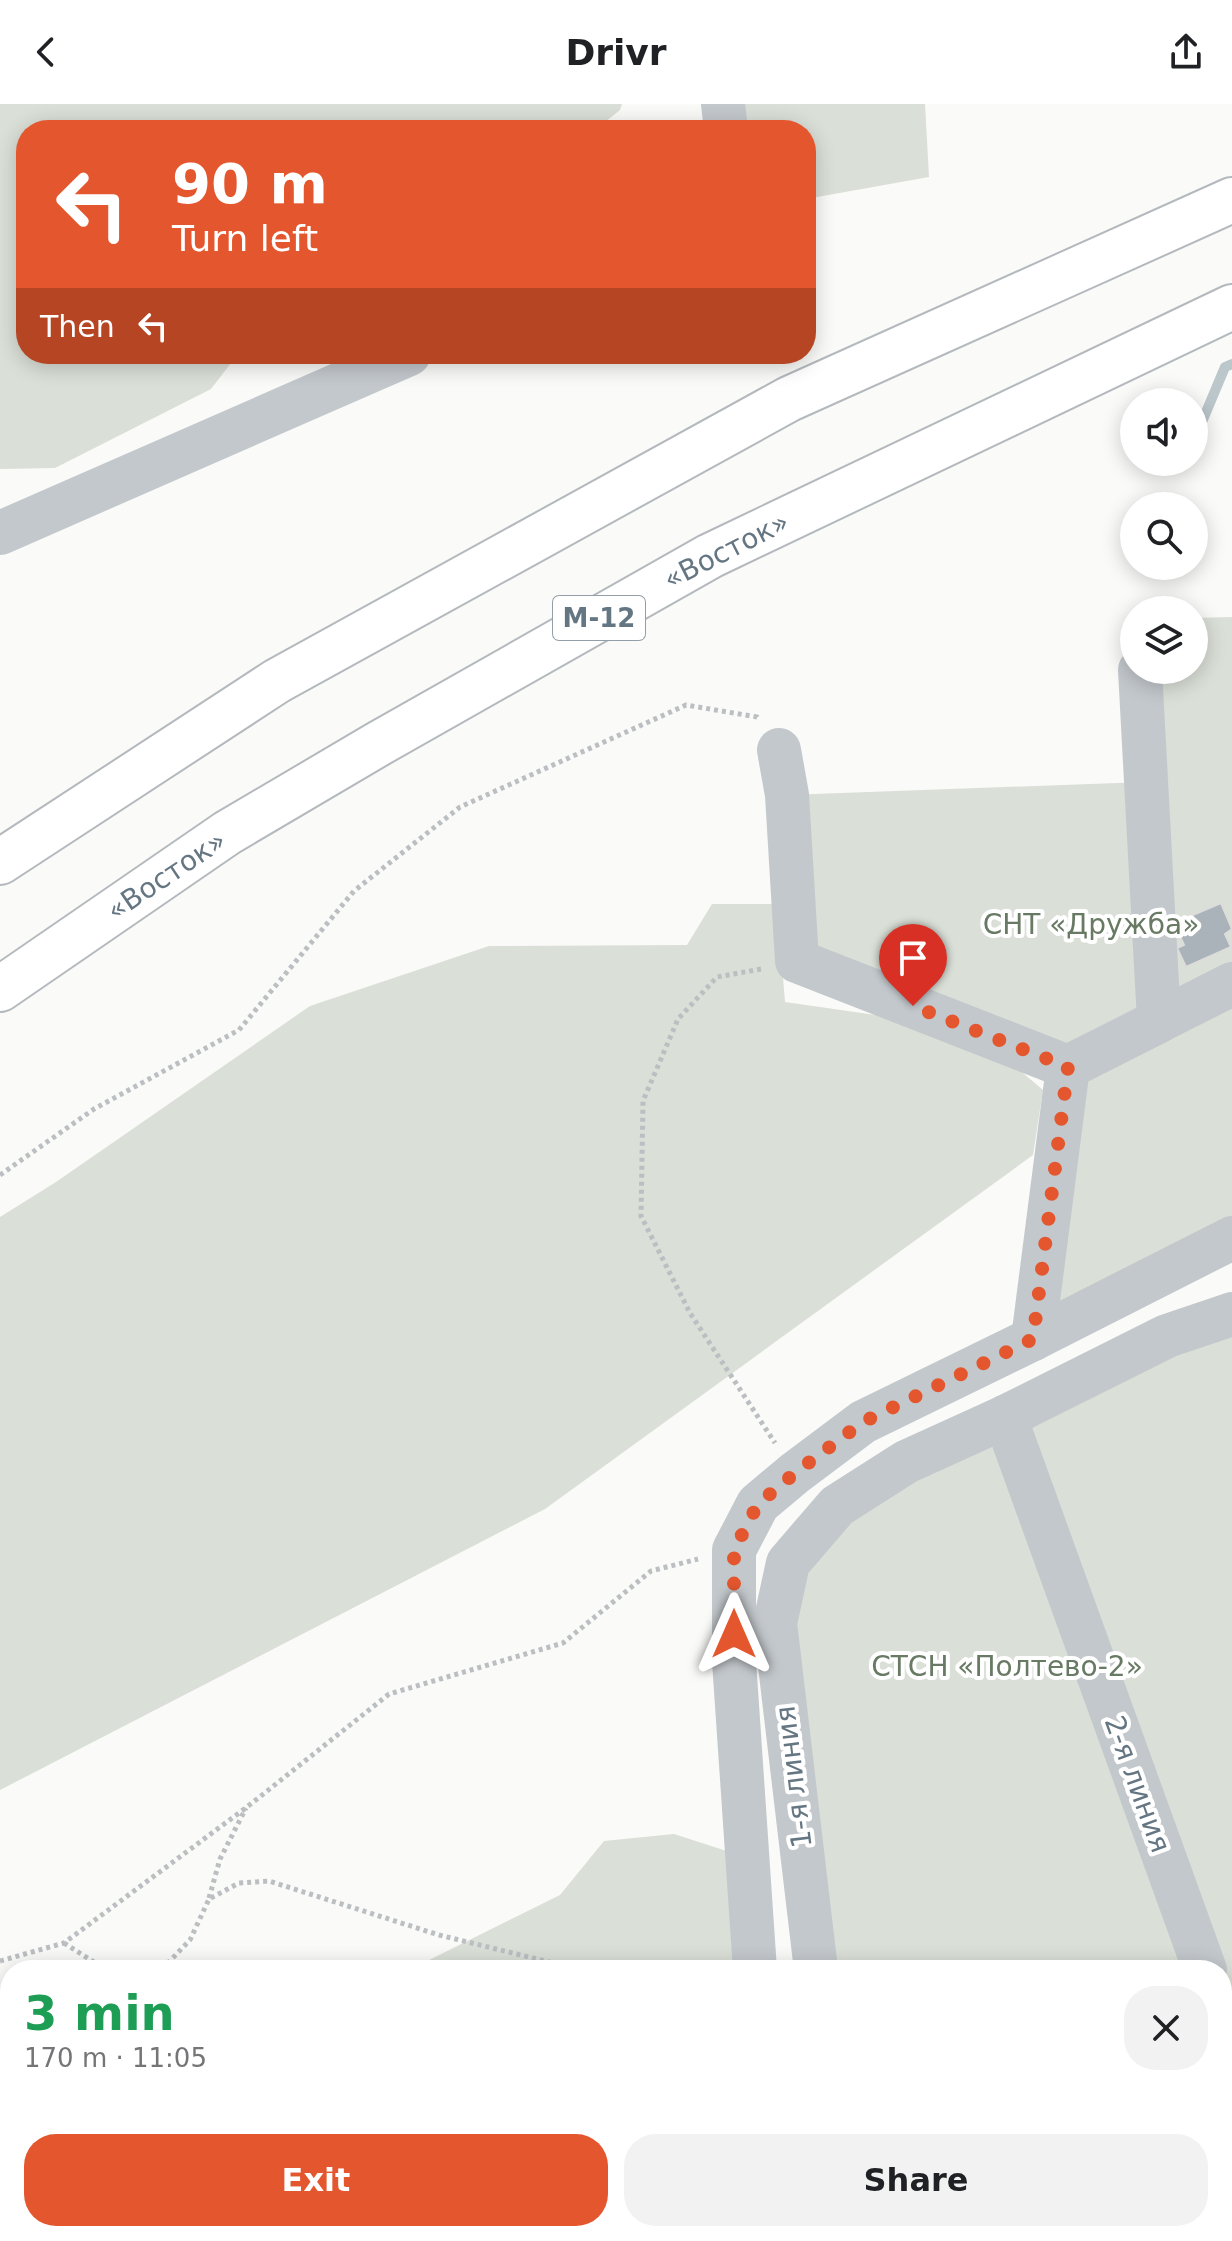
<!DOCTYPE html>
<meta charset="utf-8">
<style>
body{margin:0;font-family:"DejaVu Sans",sans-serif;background:#f2f2f2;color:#202124;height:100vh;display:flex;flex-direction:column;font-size:30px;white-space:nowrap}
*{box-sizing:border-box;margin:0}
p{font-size:26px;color:#757577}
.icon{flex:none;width:44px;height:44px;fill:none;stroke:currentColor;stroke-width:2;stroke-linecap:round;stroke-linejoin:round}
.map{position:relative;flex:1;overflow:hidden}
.sheet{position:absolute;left:0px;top:1856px;width:1232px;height:282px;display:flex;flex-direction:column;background:#fff;border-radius:32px 32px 0 0;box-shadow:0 4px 20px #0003}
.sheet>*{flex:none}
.guide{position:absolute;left:16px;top:16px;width:800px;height:244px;border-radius:32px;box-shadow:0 4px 20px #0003;background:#e4572e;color:#fff;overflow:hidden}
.controls{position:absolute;left:1120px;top:284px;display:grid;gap:16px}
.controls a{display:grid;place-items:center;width:88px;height:88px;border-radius:50%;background:#fff;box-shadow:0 4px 20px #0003;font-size:40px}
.pin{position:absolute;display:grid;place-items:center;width:68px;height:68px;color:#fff;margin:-82px -34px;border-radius:50% 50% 50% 0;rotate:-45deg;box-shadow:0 0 8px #0007}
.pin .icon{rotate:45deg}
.me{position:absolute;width:88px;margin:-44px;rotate:0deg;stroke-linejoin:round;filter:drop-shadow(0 0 6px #0008)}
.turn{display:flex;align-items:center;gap:28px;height:168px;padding:0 24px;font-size:36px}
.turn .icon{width:104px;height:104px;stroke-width:2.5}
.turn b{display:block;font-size:56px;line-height:68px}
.then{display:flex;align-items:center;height:76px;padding:0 24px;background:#0003;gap:16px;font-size:30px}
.round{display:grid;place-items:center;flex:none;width:84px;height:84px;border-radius:32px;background:#f2f2f2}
.headline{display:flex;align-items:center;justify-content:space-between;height:136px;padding:0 24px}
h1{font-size:48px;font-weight:700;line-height:60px;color:#1e9e55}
.button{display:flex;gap:16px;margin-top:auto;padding:16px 24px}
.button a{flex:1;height:92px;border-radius:32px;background:#e4572e;color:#fff;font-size:32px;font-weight:700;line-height:92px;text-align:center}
.button a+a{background:#f2f2f2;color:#202124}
header{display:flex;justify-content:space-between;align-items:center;height:104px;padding:0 24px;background:#fff;font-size:36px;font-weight:700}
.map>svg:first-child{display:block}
.green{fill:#dadfd7}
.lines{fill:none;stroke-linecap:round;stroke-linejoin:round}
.stream{stroke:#bbc7cb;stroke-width:10}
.building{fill:#aab3b9;stroke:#dcdcda;stroke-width:2}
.highway-casing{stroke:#b4b9bd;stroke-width:48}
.path{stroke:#bbbfc2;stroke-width:5;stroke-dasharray:4 4;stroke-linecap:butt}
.minor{stroke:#c3c8cc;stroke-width:44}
.highway{stroke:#fff;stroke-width:44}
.route{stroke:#e4572e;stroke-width:14;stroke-dasharray:0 25.2}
.labels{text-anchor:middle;stroke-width:8;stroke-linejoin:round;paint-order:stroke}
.shield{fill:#fff;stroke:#939fa8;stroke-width:2}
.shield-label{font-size:26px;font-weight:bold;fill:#657683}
.street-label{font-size:28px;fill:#657683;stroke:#fff}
.park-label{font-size:28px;fill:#687a64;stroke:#fff}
</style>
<header><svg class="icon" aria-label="back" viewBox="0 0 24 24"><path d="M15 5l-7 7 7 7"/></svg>Drivr<svg class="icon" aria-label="share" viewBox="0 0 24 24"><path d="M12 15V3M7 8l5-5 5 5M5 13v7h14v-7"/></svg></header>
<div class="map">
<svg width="1232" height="2137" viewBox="0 0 1232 2137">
<rect width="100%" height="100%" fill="#fafaf8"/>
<g class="green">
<path d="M0 0H622L620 6 595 26H26V250H238L211 285 55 364 0 365Z"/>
<path d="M723 0H925L929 73 806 95V26H726Z"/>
<path d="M1232 513V1133L1033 1235 1068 963 973 927 1043 986 1033 1051 545 1405 0 1686V1113L56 1078 310 902 489 842 687 841 712 800H777L785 898 966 924 797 857 787 691 1145 678 1140 566H1194V514Z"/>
<path d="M1232 1210V2137H834L833 2128H1222V1866H816L788 1459 837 1402Z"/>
<path d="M674 1730 739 1751 770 1843 731 1866H409L560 1791 604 1737Z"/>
<path d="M10 2023V2128H689L693 2137H0V2029Z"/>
</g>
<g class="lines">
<g class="stream">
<path d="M1194 337 1225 263 1232 260"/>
<path d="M1184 360 1185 358"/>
</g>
</g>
<path class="building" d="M1221 799 1232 825 1225 830 1231 843 1186 863 1177 844 1184 841 1174 819Z"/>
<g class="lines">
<defs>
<g id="highway">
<path d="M0 758 277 577 789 295 1232 96"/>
<path d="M0 885 227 729 378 640 710 452 1232 203"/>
</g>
</defs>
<use href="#highway" class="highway-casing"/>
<g class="path">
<path d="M761 865 717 873 678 915 643 997 641 1112 690 1209 775 1339"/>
<path d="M0 1071 94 1005 239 926 354 787 460 703 686 601 757 613 759 616"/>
<path d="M209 1794 220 1755 246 1704"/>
<path d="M64 1839 97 1860 130 1866"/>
<path d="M0 1857 64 1839 247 1703 389 1590 563 1539 651 1467 698 1455"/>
<path d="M137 1866 164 1863 190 1836 209 1795 239 1779 269 1777 439 1831 582 1866"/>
</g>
<g class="minor">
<path d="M723 0 726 26"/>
<path d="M0 429 409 250"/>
<path d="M779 646 787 691 797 857 1068 963"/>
<path d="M1159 917 1232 880"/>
<path d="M1033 1235 1068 963 1159 917 1140 566"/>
<path d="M1005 1313 1205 1866"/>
<path d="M755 1866 734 1557V1446L758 1400 795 1369 863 1318 1033 1235 1232 1134"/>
<path d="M816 1866 775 1519 788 1459 837 1402 906 1358 1005 1313 1167 1232 1232 1210"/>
<path d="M1222 1912 1232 1939"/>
<path d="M773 2128 777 2137"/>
<path d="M833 2128V2137"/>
</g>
<use href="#highway" class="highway"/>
</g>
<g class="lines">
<path class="route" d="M734 1530V1446L758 1400 795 1369 863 1318 1033 1235 1068 963 913 902"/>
</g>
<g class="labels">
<rect class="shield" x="553" y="492" width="92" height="44" rx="6"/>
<g class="shield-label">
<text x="599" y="523">М-12</text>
</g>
<g class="street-label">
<text transform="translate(726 446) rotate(-27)" y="10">«Восток»</text>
<text transform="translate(166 771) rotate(-34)" y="10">«Восток»</text>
<text transform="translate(793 1673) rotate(-97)" y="10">1-я линия</text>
<text transform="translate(1138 1680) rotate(70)" y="10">2-я линия</text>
</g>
<g class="park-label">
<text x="1091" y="830">СНТ «Дружба»</text>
<text x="1007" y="1572">СТСН «Полтево-2»</text>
</g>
</g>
</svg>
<div class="controls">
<a><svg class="icon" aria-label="sound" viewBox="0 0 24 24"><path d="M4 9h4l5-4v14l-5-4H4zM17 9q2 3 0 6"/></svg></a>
<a><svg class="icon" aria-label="search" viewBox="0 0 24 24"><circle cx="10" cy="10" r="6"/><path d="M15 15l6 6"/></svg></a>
<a><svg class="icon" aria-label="layers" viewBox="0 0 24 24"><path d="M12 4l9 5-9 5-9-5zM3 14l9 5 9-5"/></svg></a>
</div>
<div class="pin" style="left:913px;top:902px;background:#d93025"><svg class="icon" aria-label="arrive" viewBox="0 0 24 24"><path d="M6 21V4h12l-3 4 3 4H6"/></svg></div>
<svg class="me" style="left:734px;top:1530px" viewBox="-20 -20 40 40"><path d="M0-17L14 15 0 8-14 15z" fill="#e4572e" stroke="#fff" stroke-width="4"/></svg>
<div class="guide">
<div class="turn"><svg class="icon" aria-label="left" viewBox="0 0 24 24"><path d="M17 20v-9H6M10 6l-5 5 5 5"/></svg><div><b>90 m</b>Turn left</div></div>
<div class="then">Then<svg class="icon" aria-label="left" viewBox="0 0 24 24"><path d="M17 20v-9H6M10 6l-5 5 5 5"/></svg></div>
</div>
<section class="sheet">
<div class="headline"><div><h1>3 min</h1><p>170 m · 11:05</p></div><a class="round"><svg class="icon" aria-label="close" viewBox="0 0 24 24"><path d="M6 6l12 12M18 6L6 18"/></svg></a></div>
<div class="button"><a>Exit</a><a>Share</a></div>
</section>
</div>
